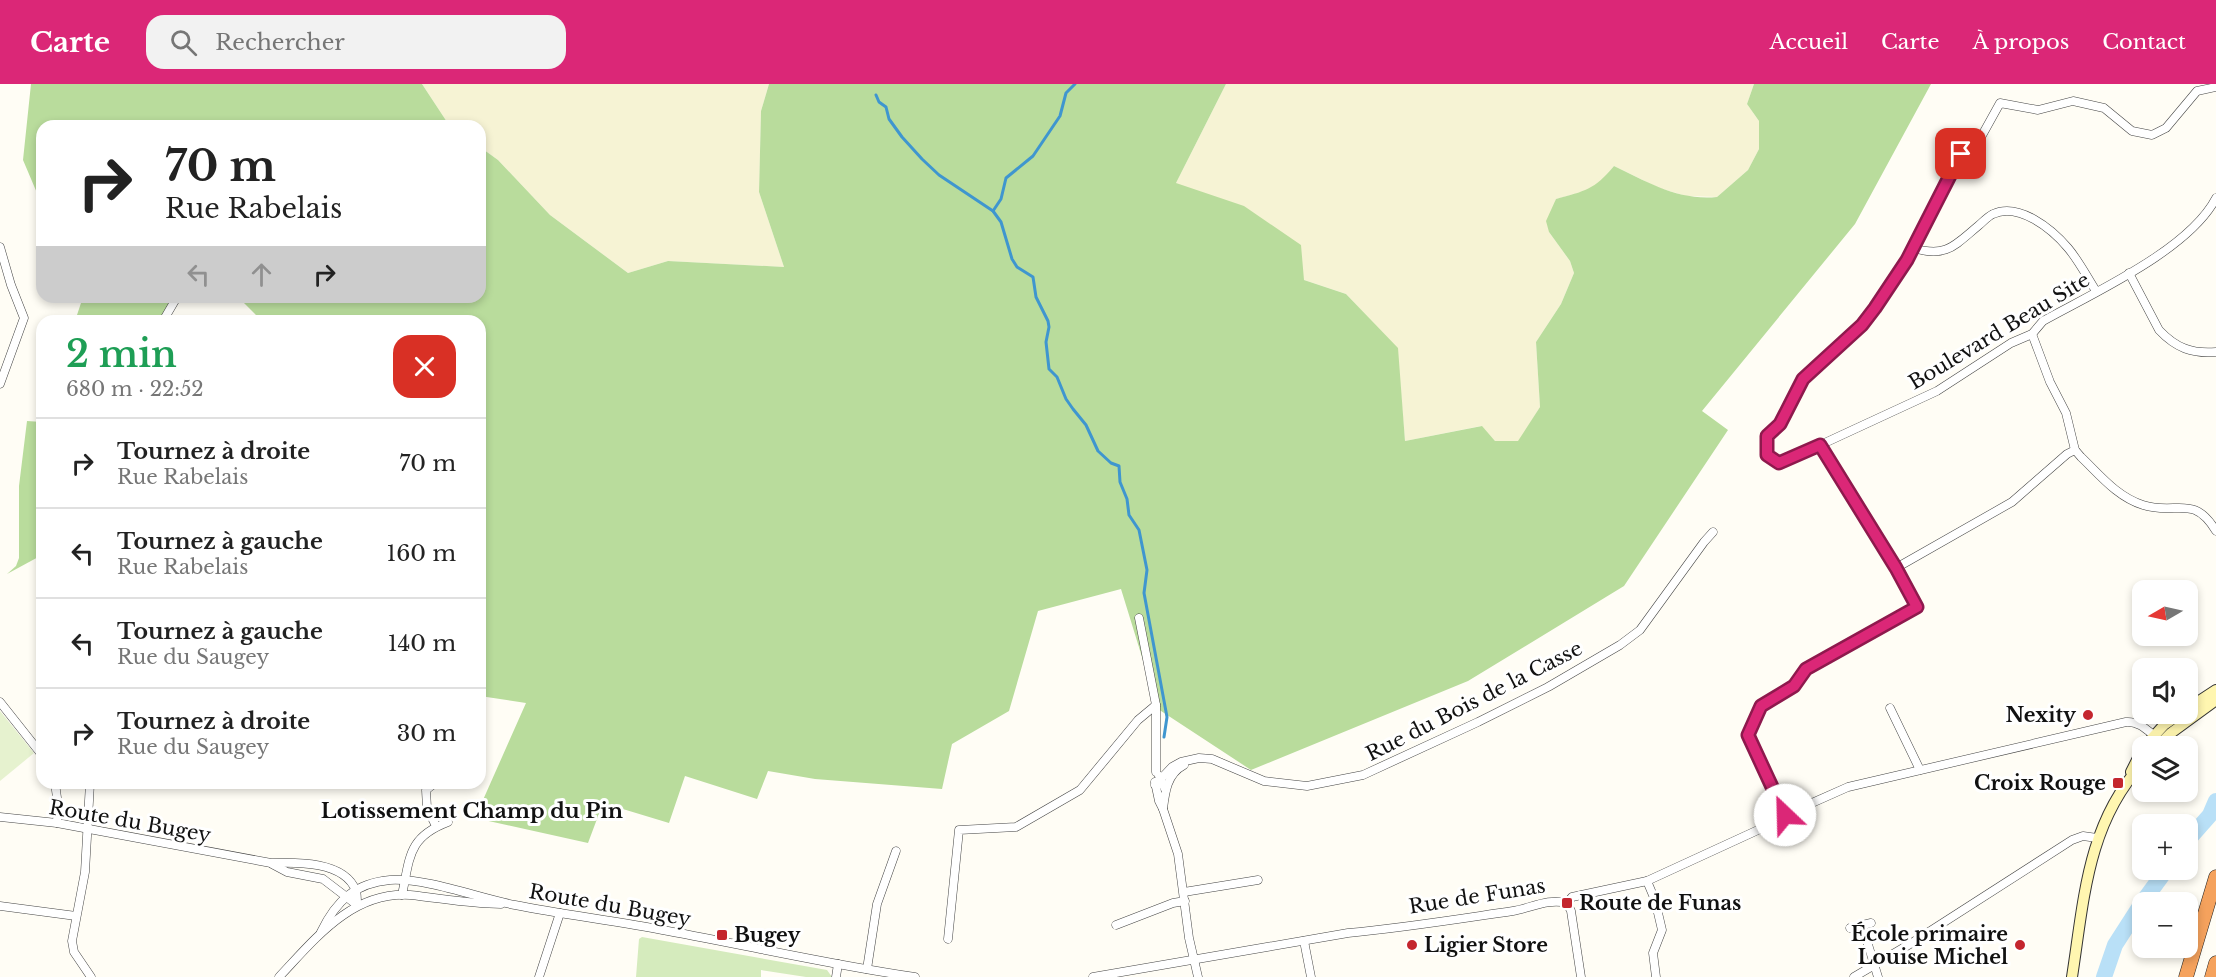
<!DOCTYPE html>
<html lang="fr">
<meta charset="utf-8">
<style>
body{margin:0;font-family:"Libre Baskerville",serif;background:#f2f2f2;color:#222;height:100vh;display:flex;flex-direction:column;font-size:22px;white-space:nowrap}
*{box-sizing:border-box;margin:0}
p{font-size:20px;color:#767676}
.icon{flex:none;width:33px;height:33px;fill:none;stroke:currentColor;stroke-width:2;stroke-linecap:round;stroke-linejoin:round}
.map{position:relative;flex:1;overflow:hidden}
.side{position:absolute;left:36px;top:231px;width:450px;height:474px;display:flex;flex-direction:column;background:#fff;border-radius:18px;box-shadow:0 3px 9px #0003}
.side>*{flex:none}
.top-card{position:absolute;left:36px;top:36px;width:450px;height:183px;border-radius:18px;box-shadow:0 3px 9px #0003;background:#fff;color:#222;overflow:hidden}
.needle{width:39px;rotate:261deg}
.tools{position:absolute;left:2132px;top:496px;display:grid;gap:12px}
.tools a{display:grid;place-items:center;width:66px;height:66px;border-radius:12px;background:#fff;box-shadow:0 3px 9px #0003;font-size:30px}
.pin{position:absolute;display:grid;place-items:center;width:51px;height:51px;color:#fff;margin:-26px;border-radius:12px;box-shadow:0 3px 9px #0006}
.me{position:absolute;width:66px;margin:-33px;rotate:336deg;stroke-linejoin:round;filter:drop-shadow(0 0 4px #0008)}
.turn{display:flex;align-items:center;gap:21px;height:126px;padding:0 30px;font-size:27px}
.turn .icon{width:78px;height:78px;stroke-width:2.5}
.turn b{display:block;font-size:42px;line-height:51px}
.lanes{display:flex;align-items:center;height:57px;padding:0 30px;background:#0003;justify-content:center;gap:30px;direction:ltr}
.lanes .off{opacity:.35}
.round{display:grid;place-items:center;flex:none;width:63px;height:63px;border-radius:18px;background:#f2f2f2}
.summary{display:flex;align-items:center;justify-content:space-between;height:102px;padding:0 30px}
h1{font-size:36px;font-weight:600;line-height:45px;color:#1e9e55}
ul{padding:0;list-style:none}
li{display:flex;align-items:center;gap:18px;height:90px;padding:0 30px;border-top:2px solid #e0e0e0}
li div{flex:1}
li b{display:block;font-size:22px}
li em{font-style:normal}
header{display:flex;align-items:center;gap:36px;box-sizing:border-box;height:84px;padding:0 30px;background:#db2777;color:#fff}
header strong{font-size:28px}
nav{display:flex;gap:33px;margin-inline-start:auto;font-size:21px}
.search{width:420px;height:54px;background:#f2f2f2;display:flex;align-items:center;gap:15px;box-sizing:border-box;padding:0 21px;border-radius:18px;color:#767676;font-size:22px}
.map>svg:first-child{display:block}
.farmland{fill:#f6f3d4}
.green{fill:#d5ebbd}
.forest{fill:#b9dc9c}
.pitch{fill:#e6f2cf}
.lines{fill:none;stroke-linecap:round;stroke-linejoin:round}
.stream{stroke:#3f96cf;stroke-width:3}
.river{stroke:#b9e0f7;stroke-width:16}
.street-casing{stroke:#444;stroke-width:9}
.secondary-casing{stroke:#333;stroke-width:12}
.highway-casing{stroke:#222;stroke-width:15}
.street{stroke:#fff;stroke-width:8}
.secondary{stroke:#fff6b0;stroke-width:10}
.highway{stroke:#f5a25d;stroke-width:14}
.route-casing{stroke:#8e194d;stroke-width:15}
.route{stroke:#db2777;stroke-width:10}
.poi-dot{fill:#c4262e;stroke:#fff;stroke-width:2}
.labels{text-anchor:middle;stroke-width:6;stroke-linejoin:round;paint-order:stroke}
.street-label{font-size:20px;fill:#111;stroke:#fff}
.poi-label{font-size:20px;font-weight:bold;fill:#111;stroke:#fff;text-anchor:end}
.neighbourhood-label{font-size:21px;font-weight:bold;fill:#111;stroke:#fff}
</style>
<header>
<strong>Carte</strong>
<div class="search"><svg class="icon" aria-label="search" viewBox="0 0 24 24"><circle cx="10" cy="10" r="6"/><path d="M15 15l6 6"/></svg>Rechercher</div>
<nav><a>Accueil</a><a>Carte</a><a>À propos</a><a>Contact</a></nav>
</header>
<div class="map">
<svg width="2216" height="893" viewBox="0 0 2216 893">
<rect width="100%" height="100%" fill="#fffdf5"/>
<g class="farmland">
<path d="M422 0H769L761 27 759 108 784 183 668 177 628 189 550 131 498 76 480 63V42H452L447 38Z"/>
<path d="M1226 0H1754L1747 20 1759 37V65L1748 86 1717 113 1686 112 1659 104 1614 82 1600 99 1586 107 1556 115 1549 148 1570 177 1574 189 1561 220 1536 258 1540 323 1519 357H1495L1481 342 1405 357 1397 264 1346 210 1304 196 1176 99Z"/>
</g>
<path class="green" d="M642 853 827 886 832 893H806L761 886V893H636L639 855Z"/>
<g class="forest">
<path d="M31 0H422L447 38 452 42H42V138L37 109 23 76Z"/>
<path d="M769 0H1226L1176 99 1244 122 1301 161 1304 196 1346 210 1398 264 1405 357 1482 342 1495 357H1518L1540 323 1536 258 1561 220 1574 189 1570 177 1549 148 1546 137 1556 115C1585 107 1594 106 1614 82 1647 98 1679 117 1717 113L1748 86 1759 65V37L1747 20 1754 0H1931L1855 140 1702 327 1728 346 1624 502 1468 597 1251 686 1158 625 1121 505 1038 527 1009 627 952 660 942 705 815 695 768 687 757 715 685 692 669 739 603 719 588 759 475 734 526 619 480 612V237H266L257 232 238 213H480V63L498 76 550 131 628 189 668 177 784 183 759 108 761 27Z"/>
<path d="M83 213H178L164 237H75Z"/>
<path d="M27 337 42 338V471L7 490 16 482 19 474V402Z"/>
</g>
<path class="pitch" d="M0 627 34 669 0 697Z"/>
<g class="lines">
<g class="stream">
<path d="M876 11 879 18 886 23 889 35 902 53 922 75 939 91 993 127 1001 138 1012 175 1017 183 1033 193 1036 213 1048 237 1049 243 1046 258 1049 285 1057 293 1066 315 1073 325 1086 341 1098 367 1111 379 1119 382 1120 398 1127 415 1129 431 1139 446 1147 486 1144 509 1167 633 1164 653"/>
<path d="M993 127 1001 115 1006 94 1033 72 1060 32 1066 9 1075 0"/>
</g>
<g class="river">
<path d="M2187 757 2210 731 2216 717"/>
<path d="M2142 819 2166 786"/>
<path d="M2104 893 2115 861 2142 819"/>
</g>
<defs>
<g id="street">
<path d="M2216 3 2197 7 2166 44 2152 51 2132 47 2104 24 2073 17 2038 26 2000 19 1980 55 1961 70 1945 99 1907 176 1875 224 1862 241 1803 295 1780 340 1767 352V371L1779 379 1790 375 1937 307 2011 259 2032 250 2043 237C2093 209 2189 166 2216 114"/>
<path d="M0 163 11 201 24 234 0 300"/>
<path d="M1913 164C1946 174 1954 162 1978 142 1983 138 1987 133 1993 130 2019 118 2052 145 2068 164 2079 177 2087 193 2096 207"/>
<path d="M2129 189 2159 246C2176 264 2192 270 2216 268"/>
<path d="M163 237 177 213"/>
<path d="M2032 250 2050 298 2066 329 2075 366 2081 373C2099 390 2117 413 2143 421 2176 432 2193 409 2216 447"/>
<path d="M1896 484 2012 418 2067 370 2075 366"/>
<path d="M1139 534 1156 621V688"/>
<path d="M0 618 42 671"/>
<path d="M1890 624 1920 686"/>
<path d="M1159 692 1165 705"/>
<path d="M1155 698 1159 717 1163 725C1165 708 1167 690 1184 681"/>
<path d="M55 699 58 721 57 739"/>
<path d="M90 699 85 788 72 857 74 868 91 893"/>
<path d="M435 699 426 706 427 724 436 742"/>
<path d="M1155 701 1172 683 1181 678 1199 674 1212 675 1264 697 1307 702 1363 691 1478 638 1548 603 1620 561 1640 546 1704 458 1713 448"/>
<path d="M1163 725 1178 770 1189 854 1198 893"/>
<path d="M1785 731 1748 651 1761 622 1794 602 1805 585 1917 523 1896 484 1820 361"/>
<path d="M0 733 57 739 271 779C296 778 345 777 356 807 357 810 357 817 357 821"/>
<path d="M272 780 287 788 323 795 357 821"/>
<path d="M1647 797 1655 816 1662 846 1653 869 1656 893"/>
<path d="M1184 808 1258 796"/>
<path d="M402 811C410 773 408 753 448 738"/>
<path d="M1567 819 1572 813 1647 797 1758 746 1769 738 1848 703 2126 638C2139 637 2147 646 2157 654"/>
<path d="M1567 819 1571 827 1581 893"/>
<path d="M0 822 76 832"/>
<path d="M1116 841 1173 819 1185 817"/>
<path d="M1862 841 1878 893"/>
<path d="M1850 844 1871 839"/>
<path d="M321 848C336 817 355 799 390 796 428 794 478 814 515 821 566 831 617 837 668 847 750 862 832 881 915 893"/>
<path d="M948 855 959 746 1016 743 1080 706 1138 636 1156 621"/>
<path d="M1304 857 1311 893"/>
<path d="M867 885 877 820 896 767"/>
<path d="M279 893C315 855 352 807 410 811 440 814 470 820 501 820"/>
<path d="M539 893 560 829"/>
<path d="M836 893 838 880"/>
<path d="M1093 893 1348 849C1403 844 1458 835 1513 827 1531 824 1548 814 1567 819"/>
<path d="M1854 893 1910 860 2072 756 2083 752 2097 754"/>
</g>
<g id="secondary">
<path d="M2187 625 2216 606"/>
<path d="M2144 663 2164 641 2180 630"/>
<path d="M2157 663 2171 649 2216 616"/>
<path d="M2131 688 2142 666"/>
<path d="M2072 893C2084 816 2087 740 2142 680"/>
</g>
<g id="highway">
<path d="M2186 893 2216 793"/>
<path d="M2212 893 2216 879"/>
</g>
</defs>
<use href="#street" class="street-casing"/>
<use href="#secondary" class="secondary-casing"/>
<use href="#highway" class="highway-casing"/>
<use href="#street" class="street"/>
<use href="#secondary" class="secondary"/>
<use href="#highway" class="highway"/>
</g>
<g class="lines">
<defs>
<path id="route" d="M1785 731 1748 651 1761 622 1794 602 1806 585 1917 523 1896 484 1820 361 1779 379 1767 371V352L1780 340 1803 295 1862 241 1875 224 1907 176 1961 70"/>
</defs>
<use href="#route" class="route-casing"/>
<use href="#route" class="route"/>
</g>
<g class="poi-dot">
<circle cx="2088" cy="631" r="6"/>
<rect x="2112" y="693" width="12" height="12" rx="3"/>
<rect x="1561" y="813" width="12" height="12" rx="3"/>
<rect x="716" y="845" width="12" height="12" rx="3"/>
<circle cx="1412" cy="861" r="6"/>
<circle cx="2020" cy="861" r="6"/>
</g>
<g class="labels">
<g class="street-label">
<text transform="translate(1999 247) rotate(-31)" y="7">Boulevard Beau Site</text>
<text transform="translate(1474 617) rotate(-27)" y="7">Rue du Bois de la Casse</text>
<text transform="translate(130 737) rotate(10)" y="7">Route du Bugey</text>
<text transform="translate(1477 812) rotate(-9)" y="7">Rue de Funas</text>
<text transform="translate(610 821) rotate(10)" y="7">Route du Bugey</text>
</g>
<g class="poi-label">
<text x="2076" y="638">Nexity</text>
<text x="2106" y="706">Croix Rouge</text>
<text x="1579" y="826" text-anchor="start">Route de Funas</text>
<text x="2008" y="857">École primaire<tspan x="2008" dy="23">Louise Michel</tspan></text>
<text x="734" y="858" text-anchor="start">Bugey</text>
<text x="1424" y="868" text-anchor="start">Ligier Store</text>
</g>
<g class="neighbourhood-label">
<text x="472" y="734">Lotissement Champ du Pin</text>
</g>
</g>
</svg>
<div class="tools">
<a><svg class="needle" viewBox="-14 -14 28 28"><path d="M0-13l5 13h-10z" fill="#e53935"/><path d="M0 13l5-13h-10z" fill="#767676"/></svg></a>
<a><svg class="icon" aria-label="sound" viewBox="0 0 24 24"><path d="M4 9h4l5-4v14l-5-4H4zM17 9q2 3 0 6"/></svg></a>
<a><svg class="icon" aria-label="layers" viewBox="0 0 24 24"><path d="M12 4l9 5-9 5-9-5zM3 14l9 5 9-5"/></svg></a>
<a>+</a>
<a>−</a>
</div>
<div class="pin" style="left:1961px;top:70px;background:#d93025"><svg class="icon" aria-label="arrive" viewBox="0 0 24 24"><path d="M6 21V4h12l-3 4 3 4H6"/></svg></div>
<svg class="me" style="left:1785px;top:731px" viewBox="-20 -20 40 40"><circle r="19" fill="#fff"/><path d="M0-13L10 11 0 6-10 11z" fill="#db2777"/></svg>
<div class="top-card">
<div class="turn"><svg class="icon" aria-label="right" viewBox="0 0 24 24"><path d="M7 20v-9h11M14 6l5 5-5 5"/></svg><div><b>70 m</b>Rue Rabelais</div></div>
<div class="lanes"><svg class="icon off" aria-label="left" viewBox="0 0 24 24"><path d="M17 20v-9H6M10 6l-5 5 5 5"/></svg><svg class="icon off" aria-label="ahead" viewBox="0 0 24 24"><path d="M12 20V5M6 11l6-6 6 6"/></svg><svg class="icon" aria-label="right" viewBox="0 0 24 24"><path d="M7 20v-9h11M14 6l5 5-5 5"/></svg></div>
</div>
<section class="side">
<div class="summary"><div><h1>2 min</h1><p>680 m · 22:52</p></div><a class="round" style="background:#d93025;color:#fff"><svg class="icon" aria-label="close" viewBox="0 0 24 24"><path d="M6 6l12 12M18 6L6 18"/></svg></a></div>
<ul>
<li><svg class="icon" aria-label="right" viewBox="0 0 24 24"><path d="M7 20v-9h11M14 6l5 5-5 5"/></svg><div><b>Tournez à droite</b><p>Rue Rabelais</p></div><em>70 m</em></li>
<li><svg class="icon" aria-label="left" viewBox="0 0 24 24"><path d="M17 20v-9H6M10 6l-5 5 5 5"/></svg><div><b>Tournez à gauche</b><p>Rue Rabelais</p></div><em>160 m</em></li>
<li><svg class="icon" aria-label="left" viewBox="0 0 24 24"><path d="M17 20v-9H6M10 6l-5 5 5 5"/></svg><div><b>Tournez à gauche</b><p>Rue du Saugey</p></div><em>140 m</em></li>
<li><svg class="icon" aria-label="right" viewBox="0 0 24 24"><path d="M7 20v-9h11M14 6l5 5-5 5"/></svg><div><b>Tournez à droite</b><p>Rue du Saugey</p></div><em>30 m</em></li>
</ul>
</section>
</div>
